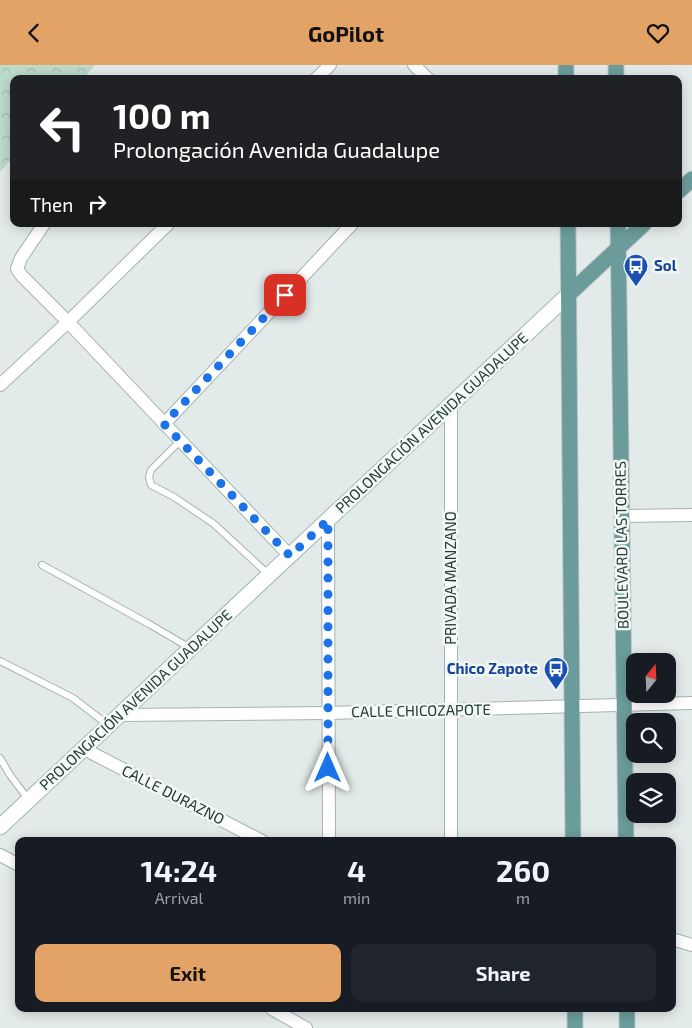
<!DOCTYPE html>
<meta charset="utf-8">
<style>
body{margin:0;font-family:"Exo 2",sans-serif;background:#20242c;color:#f1f3f6;height:100vh;display:flex;flex-direction:column;font-size:19px;white-space:nowrap}
*{box-sizing:border-box;margin:0}
p{font-size:16px;color:#9ea1a6}
.icon{flex:none;width:28px;height:28px;fill:none;stroke:currentColor;stroke-width:2;stroke-linecap:round;stroke-linejoin:round}
.map{position:relative;flex:1;overflow:hidden}
.details{position:absolute;left:15px;top:772px;width:661px;height:175px;display:flex;flex-direction:column;background:#171b24;border-radius:10px;box-shadow:0 2px 12px #0003}
.details>*{flex:none}
.top-card{position:absolute;left:10px;top:10px;width:672px;height:152px;border-radius:10px;box-shadow:0 2px 12px #0003;background:#202124;color:#fff;overflow:hidden}
.needle{width:32px;rotate:18deg}
.tools{position:absolute;left:626px;top:588px;display:grid;gap:10px}
.tools a{display:grid;place-items:center;width:50px;height:50px;border-radius:10px;background:#171b24;box-shadow:0 2px 12px #0003;font-size:25px}
.pin{position:absolute;display:grid;place-items:center;width:42px;height:42px;color:#fff;margin:-21px;border-radius:10px;box-shadow:0 2px 8px #0006}
.me{position:absolute;width:55px;margin:-28px;rotate:0deg;stroke-linejoin:round;filter:drop-shadow(0 0 4px #0008)}
.turn{display:flex;align-items:center;gap:18px;height:105px;padding:0 20px;font-size:22px}
.turn .icon{width:65px;height:65px;stroke-width:2.5}
.turn b{display:block;font-size:35px;line-height:42px}
.then{display:flex;align-items:center;height:48px;padding:0 20px;background:#0003;gap:10px;font-size:19px}
.eta{display:flex;justify-content:space-evenly;align-items:center;height:85px;text-align:center}
.eta b{font-size:30px;font-weight:700;line-height:35px}
.primary-button{display:flex;gap:10px;margin-top:auto;padding:10px 20px}
.primary-button a{flex:1;height:58px;border-radius:10px;background:#e4a366;color:#111;font-size:20px;font-weight:700;line-height:58px;text-align:center}
.primary-button a+a{background:#20242c;color:#f1f3f6}
header{display:flex;justify-content:space-between;align-items:center;height:65px;padding:0 20px;background:#e4a366;color:#111;font-size:22px;font-weight:700}
.map>svg:first-child{display:block}
.forest{fill:url(#forest-crowns)}
.lines{fill:none;stroke-linecap:round;stroke-linejoin:round}
.lane-casing{stroke:#a5b2b1;stroke-width:8}
.street-casing{stroke:#a5b2b1;stroke-width:14}
.secondary-casing{stroke:#a2b5b3;stroke-width:17}
.primary-casing{stroke:#c2c8c8;stroke-width:17}
.lane{stroke:#fff;stroke-width:6}
.street{stroke:#fff;stroke-width:12}
.secondary{stroke:#fff;stroke-width:15}
.primary{stroke:#6b9c9b;stroke-width:15}
.route{stroke:#1a73e8;stroke-width:9;stroke-dasharray:0 16.2}
.labels{text-anchor:middle;stroke-width:5;stroke-linejoin:round;paint-order:stroke}
.transit-label{font-size:15px;font-weight:bold;fill:#164399;stroke:#f2f8f6;text-anchor:start}
.street-label{font-size:15px;fill:#243a39;stroke:#f2f8f6}
</style>
<header><svg class="icon" aria-label="back" viewBox="0 0 24 24"><path d="M15 5l-7 7 7 7"/></svg>GoPilot<svg class="icon" aria-label="heart" viewBox="0 0 24 24"><path d="M12 20l-8-8c-3-5 5-10 8-4 3-6 11-1 8 4z"/></svg></header>
<div class="map">
<svg width="692" height="963" viewBox="0 0 692 963">
<defs>
<pattern id="forest-crowns" width="20" height="18" patternUnits="userSpaceOnUse" patternTransform="scale(1.25)"><rect width="20" height="18" fill="#bddacb"/><path d="M2 6a3 3 0 1 1 6 0M12 15a3 3 0 1 1 6 0" fill="none" stroke="#a2bcaf"/></pattern>
</defs>
<rect width="100%" height="100%" fill="#e2ebe9"/>
<path class="forest" d="M0 0H95L83 14H14V91L0 107Z"/>
<g class="lines">
<defs>
<g id="lane">
<path d="M180 376 151 405 149 412 151 420 174 432 214 459 268 509"/>
<path d="M42 500 149 559 190 583"/>
<path d="M0 596 73 633 108 660"/>
<path d="M0 693 10 710 28 734"/>
</g>
<g id="street">
<path d="M414 0 428 14"/>
<path d="M316 14 330 0"/>
<path d="M44 159 21 193 17 204 22 211 68 257 290 491"/>
<path d="M0 320 68 257 168 159"/>
<path d="M451 340V776"/>
<path d="M164 359 352 159"/>
<path d="M622 451 692 450"/>
<path d="M328 455 329 776"/>
<path d="M120 650 328 648 692 638"/>
<path d="M84 684 262 776"/>
<path d="M0 790 19 800"/>
<path d="M672 874 692 880"/>
<path d="M272 944 306 963"/>
</g>
<path id="secondary" d="M0 762 569 229"/>
<g id="primary">
<path d="M566 0V14"/>
<path d="M616 0V14"/>
<path d="M679 126 692 114"/>
<path d="M568 159 573 776"/>
<path d="M618 159 626 776"/>
<path d="M569 229 644 159"/>
<path d="M575 944V963"/>
<path d="M627 963V944"/>
</g>
</defs>
<use href="#lane" class="lane-casing"/>
<use href="#street" class="street-casing"/>
<use href="#secondary" class="secondary-casing"/>
<use href="#primary" class="primary-casing"/>
<use href="#lane" class="lane"/>
<use href="#street" class="street"/>
<use href="#secondary" class="secondary"/>
<use href="#primary" class="primary"/>
</g>
<g class="lines">
<path class="route" d="M285 230 164 359 290 491 328 455V703"/>
</g>
<defs>
<symbol id="bus-pin" viewBox="-11 -11 22 30"><path d="M0 17L-7.5 6A9.5 9.5 0 1 1 7.5 6Z" fill="#1a4fb4" stroke="#f2f8f6"/><path d="M-5-6H5V4H4V6H2V4H-2V6H-4V4H-5ZM-3.5-4V0h7V-4ZM-3.5 1.2v1.5H-2V1.2ZM2 1.2v1.5H3.5V1.2Z" fill="#fff"/></symbol>
</defs>
<g fill-rule="evenodd">
<use href="#bus-pin" x="622" y="187" width="28" height="38"/>
<use href="#bus-pin" x="542" y="590" width="28" height="38"/>
</g>
<g class="labels">
<g class="transit-label">
<text x="654" y="206">Sol</text>
<text x="538" y="609" text-anchor="end">Chico Zapote</text>
</g>
<g class="street-label">
<text transform="translate(432 358) rotate(-43)" y="5">PROLONGACIÓN AVENIDA GUADALUPE</text>
<text transform="translate(622 480) rotate(-91)" y="5">BOULEVARD LAS TORRES</text>
<text transform="translate(451 513) rotate(-90)" y="5">PRIVADA MANZANO</text>
<text transform="translate(136 635) rotate(-43)" y="5">PROLONGACIÓN AVENIDA GUADALUPE</text>
<text transform="translate(421 646) rotate(-1)" y="5">CALLE CHICOZAPOTE</text>
<text transform="translate(173 730) rotate(27)" y="5">CALLE DURAZNO</text>
</g>
</g>
</svg>
<div class="tools">
<a><svg class="needle" viewBox="-14 -14 28 28"><path d="M0-13l5 13h-10z" fill="#e53935"/><path d="M0 13l5-13h-10z" fill="#9ea1a6"/></svg></a>
<a><svg class="icon" aria-label="search" viewBox="0 0 24 24"><circle cx="10" cy="10" r="6"/><path d="M15 15l6 6"/></svg></a>
<a><svg class="icon" aria-label="layers" viewBox="0 0 24 24"><path d="M12 4l9 5-9 5-9-5zM3 14l9 5 9-5"/></svg></a>
</div>
<div class="pin" style="left:285px;top:230px;background:#d93025"><svg class="icon" aria-label="arrive" viewBox="0 0 24 24"><path d="M6 21V4h12l-3 4 3 4H6"/></svg></div>
<svg class="me" style="left:328px;top:703px" viewBox="-20 -20 40 40"><path d="M0-17L14 15 0 8-14 15z" fill="#1a73e8" stroke="#fff" stroke-width="4"/></svg>
<div class="top-card">
<div class="turn"><svg class="icon" aria-label="left" viewBox="0 0 24 24"><path d="M17 20v-9H6M10 6l-5 5 5 5"/></svg><div><b>100 m</b>Prolongación Avenida Guadalupe</div></div>
<div class="then">Then<svg class="icon" aria-label="right" viewBox="0 0 24 24"><path d="M7 20v-9h11M14 6l5 5-5 5"/></svg></div>
</div>
<section class="details">
<div class="eta">
<div><b>14:24</b><p>Arrival</p></div>
<div><b>4</b><p>min</p></div>
<div><b>260</b><p>m</p></div>
</div>
<div class="primary-button"><a>Exit</a><a>Share</a></div>
</section>
</div>
